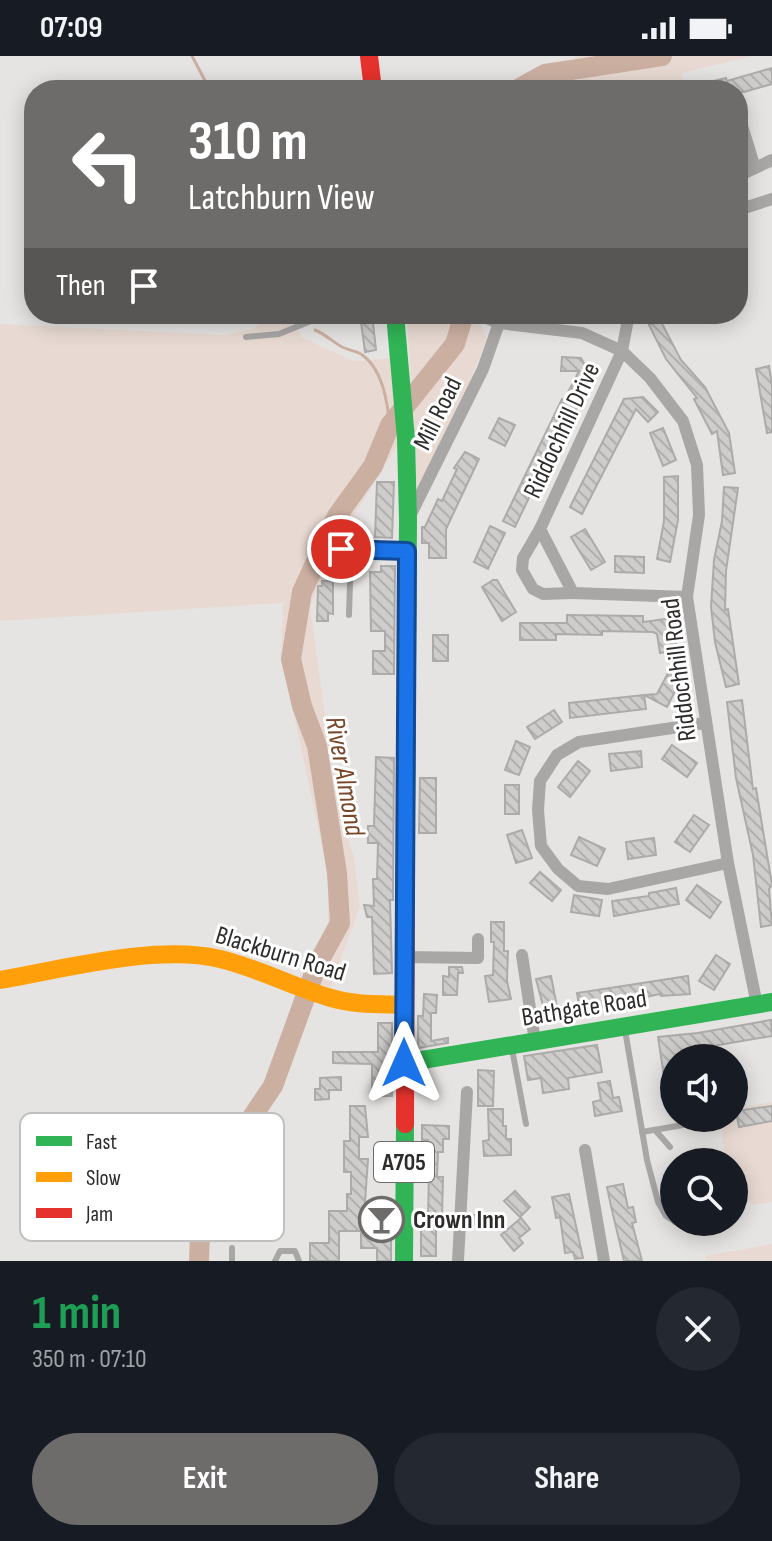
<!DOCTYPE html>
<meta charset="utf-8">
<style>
body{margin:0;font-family:"Sofia Sans Condensed",sans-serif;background:#242831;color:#f1f3f6;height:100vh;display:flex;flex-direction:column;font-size:30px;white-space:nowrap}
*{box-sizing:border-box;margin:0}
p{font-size:26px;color:#9ea1a6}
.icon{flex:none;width:44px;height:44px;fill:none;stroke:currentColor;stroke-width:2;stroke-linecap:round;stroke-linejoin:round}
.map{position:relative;height:1205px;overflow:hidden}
.details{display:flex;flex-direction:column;background:#171b24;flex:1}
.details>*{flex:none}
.hud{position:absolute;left:24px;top:24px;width:724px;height:244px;border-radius:32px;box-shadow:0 4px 20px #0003;background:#6e6c6b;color:#fff;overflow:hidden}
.controls{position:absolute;left:660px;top:988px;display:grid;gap:16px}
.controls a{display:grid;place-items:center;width:88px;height:88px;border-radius:50%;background:#171b24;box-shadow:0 4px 20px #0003;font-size:40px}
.pin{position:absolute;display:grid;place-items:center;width:68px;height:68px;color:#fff;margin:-34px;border:4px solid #fff;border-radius:50%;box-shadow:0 2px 8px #0007}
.me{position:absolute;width:88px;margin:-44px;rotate:0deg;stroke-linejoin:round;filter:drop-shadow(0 0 6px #0008)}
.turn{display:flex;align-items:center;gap:28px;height:168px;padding:0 32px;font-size:36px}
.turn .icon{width:104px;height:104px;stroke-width:2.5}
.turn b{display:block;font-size:56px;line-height:68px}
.then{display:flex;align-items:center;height:76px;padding:0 32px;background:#0003;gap:16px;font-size:30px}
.round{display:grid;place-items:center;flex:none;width:84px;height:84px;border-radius:42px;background:#242831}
.overview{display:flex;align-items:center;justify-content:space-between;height:136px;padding:0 32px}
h1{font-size:48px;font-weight:700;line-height:60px;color:#1e9e55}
.button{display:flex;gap:16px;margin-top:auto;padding:16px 32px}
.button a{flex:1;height:92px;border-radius:48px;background:#6e6c6b;color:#fff;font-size:32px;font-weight:700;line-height:92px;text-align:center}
.button a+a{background:#242831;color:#f1f3f6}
.status{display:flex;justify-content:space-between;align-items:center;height:56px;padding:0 40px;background:#171b24;direction:ltr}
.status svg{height:22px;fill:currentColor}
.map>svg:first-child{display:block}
.grass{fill:#e8dad2}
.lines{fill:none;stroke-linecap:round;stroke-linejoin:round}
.stream{stroke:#cbb0a2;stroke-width:3}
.river{stroke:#cbb0a2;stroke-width:20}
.building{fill:url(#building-back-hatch);stroke:#adabaa;stroke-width:2}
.lane{stroke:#a8a7a6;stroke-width:6}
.street{stroke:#a8a7a6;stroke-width:12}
.fast{stroke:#30b455;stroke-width:18}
.slow{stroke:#ff9f0a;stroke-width:18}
.jam{stroke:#e5322d;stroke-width:18}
.route-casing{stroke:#114b97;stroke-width:20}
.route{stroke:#1a73e8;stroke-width:14}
.labels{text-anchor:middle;stroke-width:6;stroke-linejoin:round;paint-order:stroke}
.shield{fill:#fff;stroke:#6d6b6b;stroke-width:2}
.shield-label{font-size:24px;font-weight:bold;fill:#2e2c2b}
.street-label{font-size:26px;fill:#2e2c2b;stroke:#fff}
.poi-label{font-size:26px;font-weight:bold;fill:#2e2c2b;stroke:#fff;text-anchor:start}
.water-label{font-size:28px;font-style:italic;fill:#794527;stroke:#fff}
.key{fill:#fff;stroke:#c0c0bf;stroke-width:2}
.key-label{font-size:22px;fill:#2e2c2b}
</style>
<div class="status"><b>07:09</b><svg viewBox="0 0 49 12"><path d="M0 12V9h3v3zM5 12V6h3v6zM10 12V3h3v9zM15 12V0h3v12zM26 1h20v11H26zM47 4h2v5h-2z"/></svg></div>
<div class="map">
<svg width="772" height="1205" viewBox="0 0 772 1205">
<defs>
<pattern id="building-back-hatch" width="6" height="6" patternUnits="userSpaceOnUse" patternTransform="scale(2)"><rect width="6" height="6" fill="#cecdcb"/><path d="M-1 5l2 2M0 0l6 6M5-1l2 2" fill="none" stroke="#b1b0ae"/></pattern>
</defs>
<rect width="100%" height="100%" fill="#e6e4e2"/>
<g class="grass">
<path d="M578 0H753L681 17 686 34H584L574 1Z"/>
<path d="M259 258H287L303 282 354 305 395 302 401 384 348 469 310 550 336 740 354 802 360 850 330 933 304 920 328 867V818L281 599 283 547 0 565V268L224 279 254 273 260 267Z"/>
<path d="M407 258H464L479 264 487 283 464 340 417 436Z"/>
<path d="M772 1046V1146L753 1149 734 1138V1106H726L720 1062H734V1052Z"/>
<path d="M772 1188V1205H706L705 1200Z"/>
</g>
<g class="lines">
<g class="stream">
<path d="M192 0 210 34"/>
<path d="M297 258 300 263"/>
<path d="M315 274C325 278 333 286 342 291 348 294 356 295 361 298 383 313 387 345 390 369"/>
</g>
<g class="river">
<path d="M516 34 545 18 662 0"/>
<path d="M199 1205 201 1150 215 1103 242 1076 273 1030 317 909 340 867 337 817 317 690 302 650 291 603 302 536 337 460 373 410 390 369 455 288 464 258"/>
</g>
</g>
<g class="building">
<path d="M772 12V28L744 36 689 34V31L726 22 727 25Z"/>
<path d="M360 258H372L376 294 365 296Z"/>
<path d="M660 264 681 304 705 331 729 377 735 417 723 419 717 375 712 378 694 343 697 342 666 303 649 269Z"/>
<path d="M562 301 581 302 592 321 540 426 537 425 515 471 503 465 562 343 564 344 579 315H561Z"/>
<path d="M769 310 772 329V376L767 377 756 313Z"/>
<path d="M643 341 658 356 648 366 636 353 582 458 570 451 624 343Z"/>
<path d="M499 362 515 369 505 390 489 382Z"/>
<path d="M663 372 676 404 663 410 650 377Z"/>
<path d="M465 396 479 403 446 473V502H429V487H422V471H425L438 443 442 445 457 413 454 412Z"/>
<path d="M678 420V464L670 506 657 503 664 465V421Z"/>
<path d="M377 426H394L392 482 375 481Z"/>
<path d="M724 431 738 432 726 515 725 554 728 553 739 628 726 631 715 586 711 551 714 504 722 465Z"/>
<path d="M490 470 505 477 488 513 474 506Z"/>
<path d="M585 473 605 506 591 514 571 481Z"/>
<path d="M615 500 644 501V517L615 516Z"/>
<path d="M381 510H395L394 618H373V595H385V575H371L370 516H381Z"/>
<path d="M493 524H497L516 556 502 565 482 531Z"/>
<path d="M322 525H333V558L328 557V565H317L318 530H322Z"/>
<path d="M567 559 643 560V566L672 562 677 594 660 597 657 578 653 576 602 575V579L556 578V584H520V567H567Z"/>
<rect x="433" y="579" width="15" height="26"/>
<path d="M668 617 681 624 667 651 644 639 657 638Z"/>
<path d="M644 639 646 653 570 662 569 647Z"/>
<path d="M742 644 753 733 756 732 772 829 769 833 772 869 761 871 753 799 736 722 727 646Z"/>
<path d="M554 654 562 666 535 683 527 671Z"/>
<path d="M516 685 530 691 519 719 505 714Z"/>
<path d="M672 689 697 707 687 721 662 703Z"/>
<path d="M641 695 642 711 611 715 609 698Z"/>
<path d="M376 701 394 702 393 844H390L392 917 374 918 372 861H367L364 849 374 850 373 823H377L378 787H368V770H374Z"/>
<path d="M578 705 590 715 570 741 558 731Z"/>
<path d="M420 722H436V777H419Z"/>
<rect x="505" y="729" width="14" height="29"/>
<path d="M694 759 709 769 690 796 675 786Z"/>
<path d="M522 774 532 802 516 807 507 779Z"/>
<path d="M579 781 605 793 597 810 571 799Z"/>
<path d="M654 782 656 799 628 803 626 786Z"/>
<path d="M540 816 561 834 552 845 530 827Z"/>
<path d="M697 829 721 846 710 862 686 844Z"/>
<path d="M676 832 679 848 614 860 612 845 649 840V837Z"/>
<path d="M574 839 602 844 599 860 571 856Z"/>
<path d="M491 866H504V895H508L507 925 511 943 489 946 485 920 493 919 494 886H491Z"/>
<path d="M716 899 730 908 714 934 699 925Z"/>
<path d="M449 911H462L463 917H458L457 939H443V920L449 921Z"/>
<path d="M551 920 557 951 561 950 563 963 547 965 536 923Z"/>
<path d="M688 920 690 938 661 940 660 938 580 955 577 937Z"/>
<path d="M424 938 437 939 436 957H431V985L448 982V987L418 992V960H423Z"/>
<path d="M771 964 772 980 701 992 702 1000 674 1002V1052L669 1053 658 981 698 977Z"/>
<path d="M378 967H392V1040H372V1008L333 1007V996H378Z"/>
<path d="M597 989 602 1016 568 1022 569 1033 543 1037 541 1022 528 1024 524 1000Z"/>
<path d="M478 1014 494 1015 493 1050H478Z"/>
<path d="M341 1021V1034H329V1043L315 1044V1033H320V1022Z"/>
<path d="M610 1025 613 1042 619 1041 622 1055 595 1060 593 1046 601 1044 598 1027Z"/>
<path d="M350 1050H365L368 1081H359V1103H368L365 1146H368V1155H391V1205H377V1192H361V1175H339V1205H310V1187H329V1155H347V1138H351V1116H344V1085H350Z"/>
<path d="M772 1050V1065L739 1071 736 1055Z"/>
<path d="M488 1053H503V1070H506V1083H511V1099L484 1100 483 1085 489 1084Z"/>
<path d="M422 1069 449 1070V1083H443V1096H438L437 1121H443L442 1162 428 1161 429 1118H422V1101H427L428 1084H422Z"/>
<path d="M623 1128 628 1152 633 1151 636 1166 632 1167 642 1205H624L611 1150 607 1131Z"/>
<path d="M515 1135 530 1151 520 1161 504 1145Z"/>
<path d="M569 1138 583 1202 575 1203 573 1196 565 1197 560 1161 556 1162 552 1141Z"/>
<path d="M521 1162 530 1173 519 1182 523 1187 514 1195 501 1179Z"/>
<rect x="421" y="1164" width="15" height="36"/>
</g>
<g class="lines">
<g class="lane">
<path d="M246 281 279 278 328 258"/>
<path d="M349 559 351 494"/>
<path d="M625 974 647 1104 658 1146 666 1160 674 1165"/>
<path d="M512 993 526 1068"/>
<path d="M655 1074 670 1091"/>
<path d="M642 1076 724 1062"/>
<path d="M675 1166H685"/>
<path d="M232 1192V1205"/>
<path d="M275 1205 280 1195H295L299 1205"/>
</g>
<g class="street">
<path d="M740 63 755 112"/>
<path d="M738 120 772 104"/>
<path d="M738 154 772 143"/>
<path d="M476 258 499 267 582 277 622 295 540 473 573 537 687 541"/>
<path d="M629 258 622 295 650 322 683 365 697 409 699 459 687 541 728 807 757 949"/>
<path d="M410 460 483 313 499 267"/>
<path d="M540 473 523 502 522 514 533 533 543 538 573 537"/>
<path d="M341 493 407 495"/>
<path d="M705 667 579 686 557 699 540 725 538 754 541 790 558 813 578 830 608 833 728 807"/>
<path d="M522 899 535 986"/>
<path d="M404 901 478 902V883"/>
<path d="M585 1094 604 1205"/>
<path d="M461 1163 487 1165"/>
<path d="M458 1205 467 1036"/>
</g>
<g class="fast">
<path d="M395 258 406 383 408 464 406 758"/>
<path d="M404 1007 772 946"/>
<path d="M404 1205 405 1068"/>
</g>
<path class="slow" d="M0 924C64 913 157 888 220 903 258 912 293 931 331 942 354 949 379 948 404 949"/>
<g class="jam">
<path d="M369 0 373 34"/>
<path d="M405 1068 406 758"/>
</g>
</g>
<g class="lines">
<defs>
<path id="route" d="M341 493 407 495 404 1007"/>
</defs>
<use href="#route" class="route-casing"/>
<use href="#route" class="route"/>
</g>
<defs>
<symbol id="bar-ring" viewBox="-11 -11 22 22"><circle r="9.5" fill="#fff" stroke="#6e6c6b" stroke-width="1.5"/><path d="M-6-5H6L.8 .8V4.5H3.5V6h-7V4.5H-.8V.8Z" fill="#6e6c6b"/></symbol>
</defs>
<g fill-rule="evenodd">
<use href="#bar-ring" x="356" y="1138" width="51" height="51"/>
</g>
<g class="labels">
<rect class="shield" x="374" y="1086" width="60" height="40" rx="6"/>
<g class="shield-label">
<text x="404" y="1114">A705</text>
</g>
<g class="street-label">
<text transform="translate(437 357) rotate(-64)" y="9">Mill Road</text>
<text transform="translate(561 374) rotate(-65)" y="9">Riddochhill Drive</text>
<text transform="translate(678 614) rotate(-97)" y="9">Riddochhill Road</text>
<text transform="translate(281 897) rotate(17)" y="9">Blackburn Road</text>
<text transform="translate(584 951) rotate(-9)" y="9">Bathgate Road</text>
</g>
<g class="poi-label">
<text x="413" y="1172">Crown Inn</text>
</g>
<g class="water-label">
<text transform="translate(346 720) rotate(80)" y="10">River Almond</text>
</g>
</g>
<rect x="20" y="1057" width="264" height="128" rx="12" class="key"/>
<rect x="36" y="1080" width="36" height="10" fill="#30b455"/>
<rect x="36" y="1116" width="36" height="10" fill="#ff9f0a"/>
<rect x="36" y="1152" width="36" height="10" fill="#e5322d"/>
<g class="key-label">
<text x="86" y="1093">Fast</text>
<text x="86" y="1129">Slow</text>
<text x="86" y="1165">Jam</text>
</g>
</svg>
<div class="controls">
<a><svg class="icon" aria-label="sound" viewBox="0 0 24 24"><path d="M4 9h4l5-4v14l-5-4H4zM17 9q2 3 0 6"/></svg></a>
<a><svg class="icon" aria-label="search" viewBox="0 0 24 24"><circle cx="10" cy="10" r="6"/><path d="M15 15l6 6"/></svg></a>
</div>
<div class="pin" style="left:341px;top:493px;background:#d93025"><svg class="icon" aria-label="arrive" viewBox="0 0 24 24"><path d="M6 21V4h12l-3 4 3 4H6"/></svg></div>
<svg class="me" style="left:404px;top:1007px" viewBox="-20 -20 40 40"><path d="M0-17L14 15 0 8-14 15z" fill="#1a73e8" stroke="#fff" stroke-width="4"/></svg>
<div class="hud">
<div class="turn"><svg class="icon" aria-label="left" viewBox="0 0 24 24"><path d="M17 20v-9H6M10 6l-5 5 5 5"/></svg><div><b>310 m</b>Latchburn View</div></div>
<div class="then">Then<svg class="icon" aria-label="arrive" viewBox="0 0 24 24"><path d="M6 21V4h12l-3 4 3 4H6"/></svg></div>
</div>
</div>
<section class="details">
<div class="overview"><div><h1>1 min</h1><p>350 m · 07:10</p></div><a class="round"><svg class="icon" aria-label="close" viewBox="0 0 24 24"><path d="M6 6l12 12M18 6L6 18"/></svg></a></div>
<div class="button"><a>Exit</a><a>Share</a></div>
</section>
